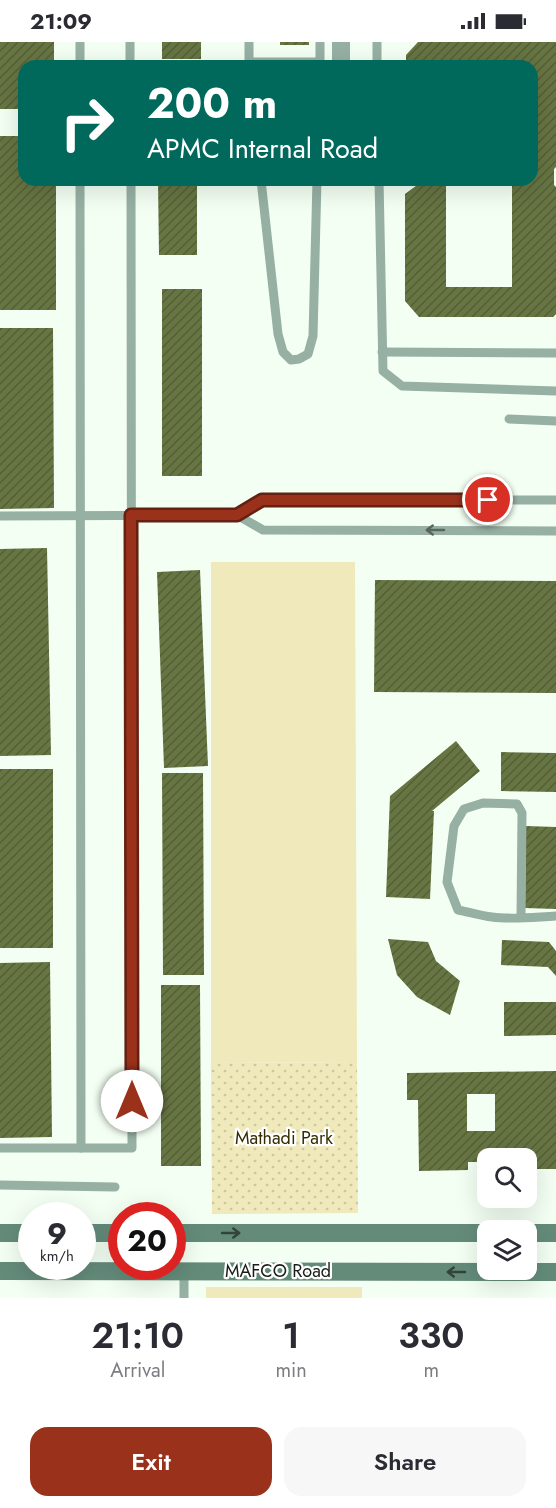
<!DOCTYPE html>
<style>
body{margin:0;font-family:Jost,sans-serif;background:#f7f7f7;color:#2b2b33;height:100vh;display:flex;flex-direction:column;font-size:22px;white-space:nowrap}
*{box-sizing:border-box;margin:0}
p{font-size:20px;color:#7c7c81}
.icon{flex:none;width:33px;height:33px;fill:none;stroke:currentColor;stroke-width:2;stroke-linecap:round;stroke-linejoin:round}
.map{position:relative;height:1256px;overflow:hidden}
.sheet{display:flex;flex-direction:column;background:#fff;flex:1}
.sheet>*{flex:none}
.guide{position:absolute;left:18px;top:18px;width:520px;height:126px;border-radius:18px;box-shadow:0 6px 24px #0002;background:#00695c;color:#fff;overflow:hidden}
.controls{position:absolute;left:477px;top:1106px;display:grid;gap:12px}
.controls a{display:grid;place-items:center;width:60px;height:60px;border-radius:12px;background:#fff;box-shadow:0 6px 24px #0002;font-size:30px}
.speed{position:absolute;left:18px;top:1160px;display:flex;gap:12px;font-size:30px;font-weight:700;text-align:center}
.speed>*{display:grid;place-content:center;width:78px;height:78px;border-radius:50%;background:#fff;box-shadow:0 6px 24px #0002;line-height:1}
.speed small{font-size:15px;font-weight:400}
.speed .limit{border:9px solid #d22;background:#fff;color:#111}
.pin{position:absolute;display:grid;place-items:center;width:51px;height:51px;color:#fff;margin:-26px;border:3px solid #fff;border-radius:50%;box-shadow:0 2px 6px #0007}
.me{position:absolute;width:66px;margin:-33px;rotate:0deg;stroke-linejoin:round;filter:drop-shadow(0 0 4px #0008)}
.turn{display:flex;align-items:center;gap:21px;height:126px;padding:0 30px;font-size:27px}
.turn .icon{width:78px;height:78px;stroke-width:2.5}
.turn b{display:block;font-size:42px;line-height:51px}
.eta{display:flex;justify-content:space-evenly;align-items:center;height:102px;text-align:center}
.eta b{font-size:36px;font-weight:600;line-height:42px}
.primary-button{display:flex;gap:12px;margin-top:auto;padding:12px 30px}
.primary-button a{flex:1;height:69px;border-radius:18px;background:#9a311b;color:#fff;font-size:24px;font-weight:600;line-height:69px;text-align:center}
.primary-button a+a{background:#f7f7f7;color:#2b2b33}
.status{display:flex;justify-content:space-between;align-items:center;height:42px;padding:0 30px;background:#fff;direction:ltr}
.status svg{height:16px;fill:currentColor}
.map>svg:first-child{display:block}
.green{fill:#f0e9bb}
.park{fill:url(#park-dots)}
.building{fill:url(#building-hatch);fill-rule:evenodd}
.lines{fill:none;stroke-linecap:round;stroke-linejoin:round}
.service{stroke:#96b0a4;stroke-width:9}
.minor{stroke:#96b0a4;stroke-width:18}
.secondary{stroke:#648b7a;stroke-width:18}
.oneway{stroke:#58665e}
.oneway2{stroke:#33443a}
.route-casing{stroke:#642012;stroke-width:15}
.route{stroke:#9a311b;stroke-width:10}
.labels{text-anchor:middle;stroke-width:4.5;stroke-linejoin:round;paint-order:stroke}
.park-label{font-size:18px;fill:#352d00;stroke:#fff}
.street-label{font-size:18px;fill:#191d18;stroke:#fff}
</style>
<div class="status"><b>21:09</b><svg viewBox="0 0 49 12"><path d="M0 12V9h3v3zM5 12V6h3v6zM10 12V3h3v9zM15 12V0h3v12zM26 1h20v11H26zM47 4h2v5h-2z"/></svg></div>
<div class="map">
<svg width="556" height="1256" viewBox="0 0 556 1256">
<defs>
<pattern id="park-dots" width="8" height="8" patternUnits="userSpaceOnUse" patternTransform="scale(1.5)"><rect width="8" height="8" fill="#f0e9bb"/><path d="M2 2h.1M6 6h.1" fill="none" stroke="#cdc7a0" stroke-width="1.8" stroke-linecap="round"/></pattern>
<pattern id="building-hatch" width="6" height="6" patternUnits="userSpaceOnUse" patternTransform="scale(1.5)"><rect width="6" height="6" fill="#677543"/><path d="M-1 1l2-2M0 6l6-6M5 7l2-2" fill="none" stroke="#545f37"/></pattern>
</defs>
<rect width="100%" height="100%" fill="#f3fff2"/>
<g class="green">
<path d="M211 520H355L357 1020 211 1021Z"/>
<rect x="206" y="1245" width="156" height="11"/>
</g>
<path class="park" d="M357 1020 358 1171 212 1172 211 1021Z"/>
<g class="building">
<path d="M0 0H54V24H24V67H0Z"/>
<rect x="162" y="0" width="39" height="17"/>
<rect x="280" y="0" width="29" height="3"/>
<path d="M418 0H556V125L554 127V143L556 145V272L553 275H419L405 259V152L420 141V138H532V24H406V13ZM446 143H512V245H446Z"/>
<path d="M0 94H24V138H56V268H0Z"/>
<path d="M158 138H197V213H159Z"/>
<rect x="162" y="247" width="40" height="187"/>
<path d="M0 286H53L54 466 0 467Z"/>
<path d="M47 506 51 713 0 714V507Z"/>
<path d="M200 528 208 724 164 726 157 530Z"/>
<path d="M375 538 556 539V651L374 650Z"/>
<path d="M456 699 480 729 432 769H434L430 857 386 855 390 754Z"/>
<path d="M501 710 556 711V750L501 749Z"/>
<rect x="0" y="727" width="53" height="179"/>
<path d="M162 731H203L204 933H163Z"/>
<path d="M526 784 556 785V867L525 866Z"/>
<path d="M388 897 428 900 436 919 460 939 450 973 417 955 397 933Z"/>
<path d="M502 898 549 900 556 909V934L548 925 501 923Z"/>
<path d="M50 920 52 1095 0 1096V921Z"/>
<path d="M161 943H200L201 1124H161Z"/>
<path d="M504 960H556V993L504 994Z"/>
<path d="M556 1029V1127H526V1116H488V1120H468V1128L419 1129 418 1058H407V1031ZM467 1052H495V1089H467Z"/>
</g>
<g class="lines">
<g class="service">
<path d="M80 0V24"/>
<path d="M130 0V24"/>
<path d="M249 0V20H320V0"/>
<path d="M377 0V24"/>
<path d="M80 138 81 1106"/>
<path d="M261 138 278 292 283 310 291 318 299 317 308 312 313 294 317 138"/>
<path d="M379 138 383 329 402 344 556 349"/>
<path d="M382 310 556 311"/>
<path d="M509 377 556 379"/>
<path d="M237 473 262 458H556"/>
<path d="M237 473 263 488 556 489"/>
<path d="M0 474 237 473"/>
<path d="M521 875 522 771 517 762 483 761 464 767 454 784 447 840 458 868C469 870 481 874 492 875 513 878 535 875 556 874"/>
<path d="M0 1106H132L131 138"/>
<path d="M0 1143 115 1145"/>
<path d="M184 1256V1229"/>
</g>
<path class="minor" d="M341 0V24"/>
<g class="secondary">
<path d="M0 1191H32"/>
<path d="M82 1191H122"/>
<path d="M172 1191H488"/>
<path d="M526 1191H556"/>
<path d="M0 1229 556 1230"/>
</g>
</g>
<defs><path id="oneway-shaft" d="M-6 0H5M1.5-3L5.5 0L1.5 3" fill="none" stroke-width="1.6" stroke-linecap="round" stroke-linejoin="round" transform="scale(1.5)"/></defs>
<use class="oneway" href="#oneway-shaft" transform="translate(435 488) rotate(-180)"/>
<g class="oneway2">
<use href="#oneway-shaft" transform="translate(231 1191)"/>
<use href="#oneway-shaft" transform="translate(456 1230) rotate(-180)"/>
</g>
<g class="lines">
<defs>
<path id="route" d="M132 1059 131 473H237L262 458H488"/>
</defs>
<use href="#route" class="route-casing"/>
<use href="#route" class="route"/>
</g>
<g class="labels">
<g class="park-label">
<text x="284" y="1102">Mathadi Park</text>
</g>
<g class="street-label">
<text x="278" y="1235">MAFCO Road</text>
</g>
</g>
</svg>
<div class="controls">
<a><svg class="icon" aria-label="search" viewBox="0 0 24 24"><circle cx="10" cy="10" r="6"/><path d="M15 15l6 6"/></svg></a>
<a><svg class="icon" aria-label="layers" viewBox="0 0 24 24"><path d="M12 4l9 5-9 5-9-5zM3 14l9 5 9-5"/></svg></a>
</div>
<div class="speed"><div>9<small>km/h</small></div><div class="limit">20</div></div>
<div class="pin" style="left:488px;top:458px;background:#d93025"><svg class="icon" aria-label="arrive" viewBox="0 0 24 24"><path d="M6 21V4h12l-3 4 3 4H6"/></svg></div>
<svg class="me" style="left:132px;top:1059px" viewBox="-20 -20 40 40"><circle r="19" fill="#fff"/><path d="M0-13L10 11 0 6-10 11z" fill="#9a311b"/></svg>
<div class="guide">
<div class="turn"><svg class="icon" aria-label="right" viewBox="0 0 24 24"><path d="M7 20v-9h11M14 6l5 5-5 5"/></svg><div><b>200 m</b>APMC Internal Road</div></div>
</div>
</div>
<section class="sheet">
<div class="eta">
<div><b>21:10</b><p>Arrival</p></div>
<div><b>1</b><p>min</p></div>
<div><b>330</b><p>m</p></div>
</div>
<div class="primary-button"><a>Exit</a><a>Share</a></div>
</section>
